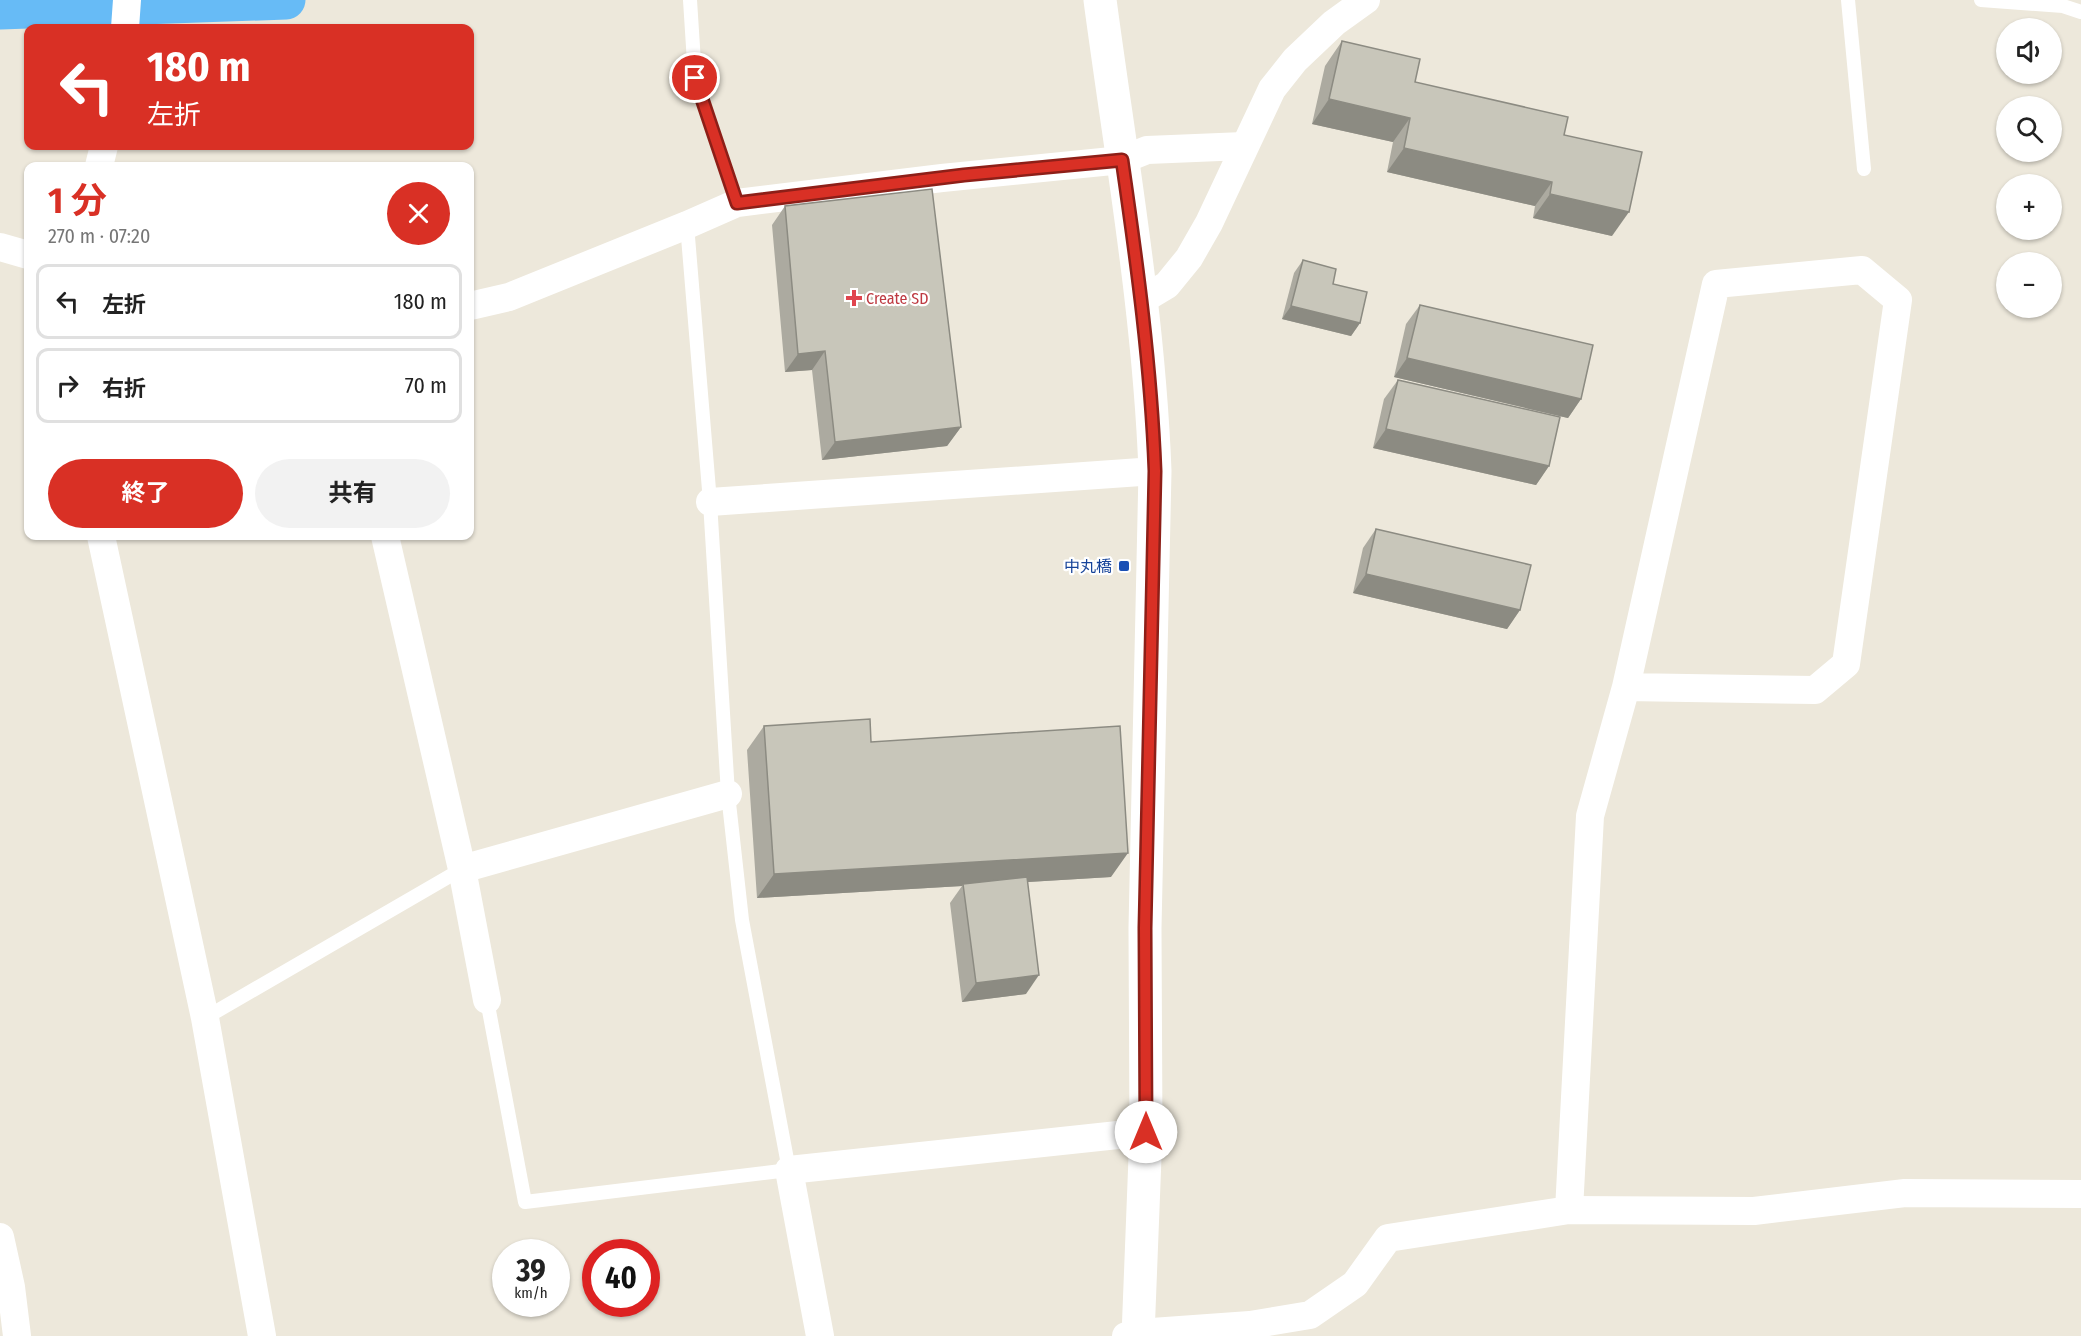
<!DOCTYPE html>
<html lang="ja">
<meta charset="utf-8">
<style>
body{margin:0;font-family:"Fira Sans Condensed","Noto Sans JP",sans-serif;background:#f2f2f2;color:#222;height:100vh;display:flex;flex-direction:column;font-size:22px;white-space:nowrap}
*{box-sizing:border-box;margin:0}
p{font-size:20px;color:#767676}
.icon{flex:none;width:33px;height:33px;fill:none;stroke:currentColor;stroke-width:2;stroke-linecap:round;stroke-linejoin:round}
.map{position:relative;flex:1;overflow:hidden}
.drawer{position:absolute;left:24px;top:162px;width:450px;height:378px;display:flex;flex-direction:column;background:#fff;border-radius:12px;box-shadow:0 2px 4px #0004}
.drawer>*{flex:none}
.hud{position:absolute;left:24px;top:24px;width:450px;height:126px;border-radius:12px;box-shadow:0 2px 4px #0004;background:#d93025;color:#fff;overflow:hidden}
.fabs{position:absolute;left:1996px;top:18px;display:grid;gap:12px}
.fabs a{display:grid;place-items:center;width:66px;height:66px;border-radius:50%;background:#fff;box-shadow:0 2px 4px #0004;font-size:30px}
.speed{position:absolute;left:492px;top:1239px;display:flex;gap:12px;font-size:30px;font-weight:700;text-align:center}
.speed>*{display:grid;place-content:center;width:78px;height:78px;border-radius:50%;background:#fff;box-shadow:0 2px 4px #0004;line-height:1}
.speed small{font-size:15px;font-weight:400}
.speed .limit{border:9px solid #d22;background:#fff;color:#111}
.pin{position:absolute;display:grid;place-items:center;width:51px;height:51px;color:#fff;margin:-26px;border:3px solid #fff;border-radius:50%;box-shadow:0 2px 6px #0007}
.me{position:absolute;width:66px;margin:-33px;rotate:0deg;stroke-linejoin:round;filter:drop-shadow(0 0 4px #0008)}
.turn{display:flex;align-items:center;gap:21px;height:126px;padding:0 24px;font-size:27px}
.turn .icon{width:78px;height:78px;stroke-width:2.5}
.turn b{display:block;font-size:42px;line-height:51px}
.round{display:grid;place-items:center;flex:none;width:63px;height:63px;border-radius:32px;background:#f2f2f2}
.summary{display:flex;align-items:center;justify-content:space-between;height:102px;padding:0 24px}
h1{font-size:36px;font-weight:700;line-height:45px;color:#d93025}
.primary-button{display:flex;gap:12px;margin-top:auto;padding:12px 24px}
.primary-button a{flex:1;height:69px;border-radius:36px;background:#d93025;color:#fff;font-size:24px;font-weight:700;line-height:69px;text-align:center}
.primary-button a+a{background:#f2f2f2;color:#222}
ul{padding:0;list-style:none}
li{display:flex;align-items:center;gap:18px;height:75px;margin:0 12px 9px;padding:0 12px;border:3px solid #e0e0e0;border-radius:12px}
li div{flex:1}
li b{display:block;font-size:22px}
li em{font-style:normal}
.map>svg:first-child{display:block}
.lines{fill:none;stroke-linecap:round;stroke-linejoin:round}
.canal{stroke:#67bbf6;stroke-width:39}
.lane{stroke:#fff;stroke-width:14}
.street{stroke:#fff;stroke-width:28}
.secondary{stroke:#fff;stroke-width:33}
.wall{fill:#acaaa0}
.shaded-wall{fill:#8c8b82}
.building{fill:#c8c6ba;stroke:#8c8b82;stroke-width:1.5}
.route-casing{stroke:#8d1f18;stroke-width:15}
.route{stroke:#d93025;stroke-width:10}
.health-dot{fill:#e0444e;stroke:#fff;stroke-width:2}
.transit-dot{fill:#1a4fb4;stroke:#fff;stroke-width:2}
.labels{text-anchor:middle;stroke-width:4.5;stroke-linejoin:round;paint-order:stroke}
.health-label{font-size:16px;fill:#be3a42;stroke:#fff;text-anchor:start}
.transit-label{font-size:16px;fill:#164399;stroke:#fff;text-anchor:end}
</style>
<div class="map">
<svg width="2081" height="1336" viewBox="0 0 2081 1336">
<rect width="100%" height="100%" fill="#ede8db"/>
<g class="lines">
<path class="canal" d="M0 10 286 0"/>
<g class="lane">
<path d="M690 0 695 78 737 203"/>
<path d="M1848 0 1864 169"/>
<path d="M1981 0 2063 6 2081 12"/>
<path d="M487 1000 525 1202 789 1170 742 920 728 794 710 502 687 225"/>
<path d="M205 1018 462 869"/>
</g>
<g class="street">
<path d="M125 28 127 0"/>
<path d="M99 166 104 146"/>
<path d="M0 247 28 255"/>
<path d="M1142 300 1167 285 1189 258 1209 223 1272 89 1295 60 1334 23 1366 0"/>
<path d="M470 306 509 297 687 225 737 203 942 178 1122 160 1147 150 1244 146"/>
<path d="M710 502 1155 471"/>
<path d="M101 536 205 1018 262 1336"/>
<path d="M385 536 462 869 487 1000"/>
<path d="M462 869 728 794"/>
<path d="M1569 1210 1590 816 1626 687 1716 284 1862 270 1898 300 1846 664 1815 690 1626 687"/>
<path d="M0 1237 11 1287 17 1336"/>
<path d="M820 1336 789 1170 1146 1132"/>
<path d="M1126 1336 1138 1333 1250 1325 1310 1315 1355 1284 1388 1238 1569 1210 1754 1211 1905 1193 2081 1194"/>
</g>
<path class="secondary" d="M1100 0C1121 157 1149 313 1155 471L1145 928 1146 1132 1138 1336"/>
</g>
<g class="wall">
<path d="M1342 41 1415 82 1564 135 1612 236 1533 218 1535 206 1387 172 1393 142 1312 124 1325 66Z"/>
<path d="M785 206 961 427 947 446 822 460 812 370 785 372 772 225Z"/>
<path d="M1303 260 1333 284 1360 323 1351 336 1282 319 1294 273Z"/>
<path d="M1420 305 1581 399 1568 418 1394 377 1406 324Z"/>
<path d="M1398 380 1549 466 1536 485 1373 448 1384 399Z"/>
<path d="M1376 529 1520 610 1507 629 1353 593 1363 548Z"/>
<path d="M764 726 871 742 1111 877 1027 882 1026 994 962 1002 950 903 962 886 757 898 747 750Z"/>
</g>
<g class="shaded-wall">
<path d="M1329 99 1410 118 1393 142 1312 124Z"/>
<path d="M1404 148 1552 182 1535 206 1387 172Z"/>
<path d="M1550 194 1629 212 1612 236 1533 218Z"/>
<path d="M1291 306 1360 323 1351 336 1282 319Z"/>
<path d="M825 351 812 370 785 372 798 354Z"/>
<path d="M1407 358 1581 399 1568 418 1394 377Z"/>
<path d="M961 427 947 446 822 460 835 442Z"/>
<path d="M1386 429 1549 466 1536 485 1373 448Z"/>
<path d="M1366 574 1520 610 1507 629 1353 593Z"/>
<path d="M1128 853 1111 877 964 886 963 884 962 886 757 898 774 874Z"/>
<path d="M1039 975 1026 994 962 1002 976 983Z"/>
</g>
<g class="building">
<path d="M1342 41 1420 59 1415 82 1568 117 1564 135 1642 152 1629 212 1550 194 1552 182 1404 148 1410 118 1329 99Z"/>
<path d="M932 189 961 427 835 442 825 351 798 354 785 206Z"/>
<path d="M1303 260 1336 269 1333 284 1367 292 1360 323 1291 306Z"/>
<path d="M1420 305 1593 345 1581 399 1407 358Z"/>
<path d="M1398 380 1560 417 1549 466 1386 429Z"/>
<path d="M1376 529 1531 565 1520 610 1366 574Z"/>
<path d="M870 719 871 742 1120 726 1128 853 774 874 764 726Z"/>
<path d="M1027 877 1039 975 976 983 963 884Z"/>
</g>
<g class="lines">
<defs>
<path id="route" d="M695 78 737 203 964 175 1122 160C1137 263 1151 366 1155 471L1145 928 1146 1132"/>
</defs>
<use href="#route" class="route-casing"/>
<use href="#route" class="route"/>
</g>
<path class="health-dot" d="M851 289h6v6h6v6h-6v6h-6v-6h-6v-6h6z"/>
<rect class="transit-dot" x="1118" y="560" width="12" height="12" rx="3"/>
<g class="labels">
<g class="health-label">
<text x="866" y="304">Create SD</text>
</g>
<g class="transit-label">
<text x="1112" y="572">中丸橋</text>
</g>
</g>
</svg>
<div class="fabs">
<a><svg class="icon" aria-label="sound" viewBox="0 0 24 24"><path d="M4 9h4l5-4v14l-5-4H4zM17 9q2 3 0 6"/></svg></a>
<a><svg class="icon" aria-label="search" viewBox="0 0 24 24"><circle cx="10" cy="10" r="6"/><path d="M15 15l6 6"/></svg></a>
<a>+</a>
<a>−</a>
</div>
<div class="speed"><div>39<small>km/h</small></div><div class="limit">40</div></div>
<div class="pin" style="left:695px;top:78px;background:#d93025"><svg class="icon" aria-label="arrive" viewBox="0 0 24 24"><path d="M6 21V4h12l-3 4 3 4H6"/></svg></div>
<svg class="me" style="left:1146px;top:1132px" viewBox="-20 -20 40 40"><circle r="19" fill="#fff"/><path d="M0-13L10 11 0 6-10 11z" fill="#d93025"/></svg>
<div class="hud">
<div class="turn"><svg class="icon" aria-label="left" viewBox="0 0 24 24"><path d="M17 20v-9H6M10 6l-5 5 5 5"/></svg><div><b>180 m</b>左折</div></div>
</div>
<section class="drawer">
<div class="summary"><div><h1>1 分</h1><p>270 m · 07:20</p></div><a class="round" style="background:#d93025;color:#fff"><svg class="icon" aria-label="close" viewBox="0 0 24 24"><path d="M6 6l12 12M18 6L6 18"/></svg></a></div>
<ul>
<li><svg class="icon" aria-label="left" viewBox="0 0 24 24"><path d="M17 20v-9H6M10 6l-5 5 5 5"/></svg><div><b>左折</b></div><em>180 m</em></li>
<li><svg class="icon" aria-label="right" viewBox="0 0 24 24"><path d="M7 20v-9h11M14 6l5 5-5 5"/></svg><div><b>右折</b></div><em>70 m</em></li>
</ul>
<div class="primary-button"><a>終了</a><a>共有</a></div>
</section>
</div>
